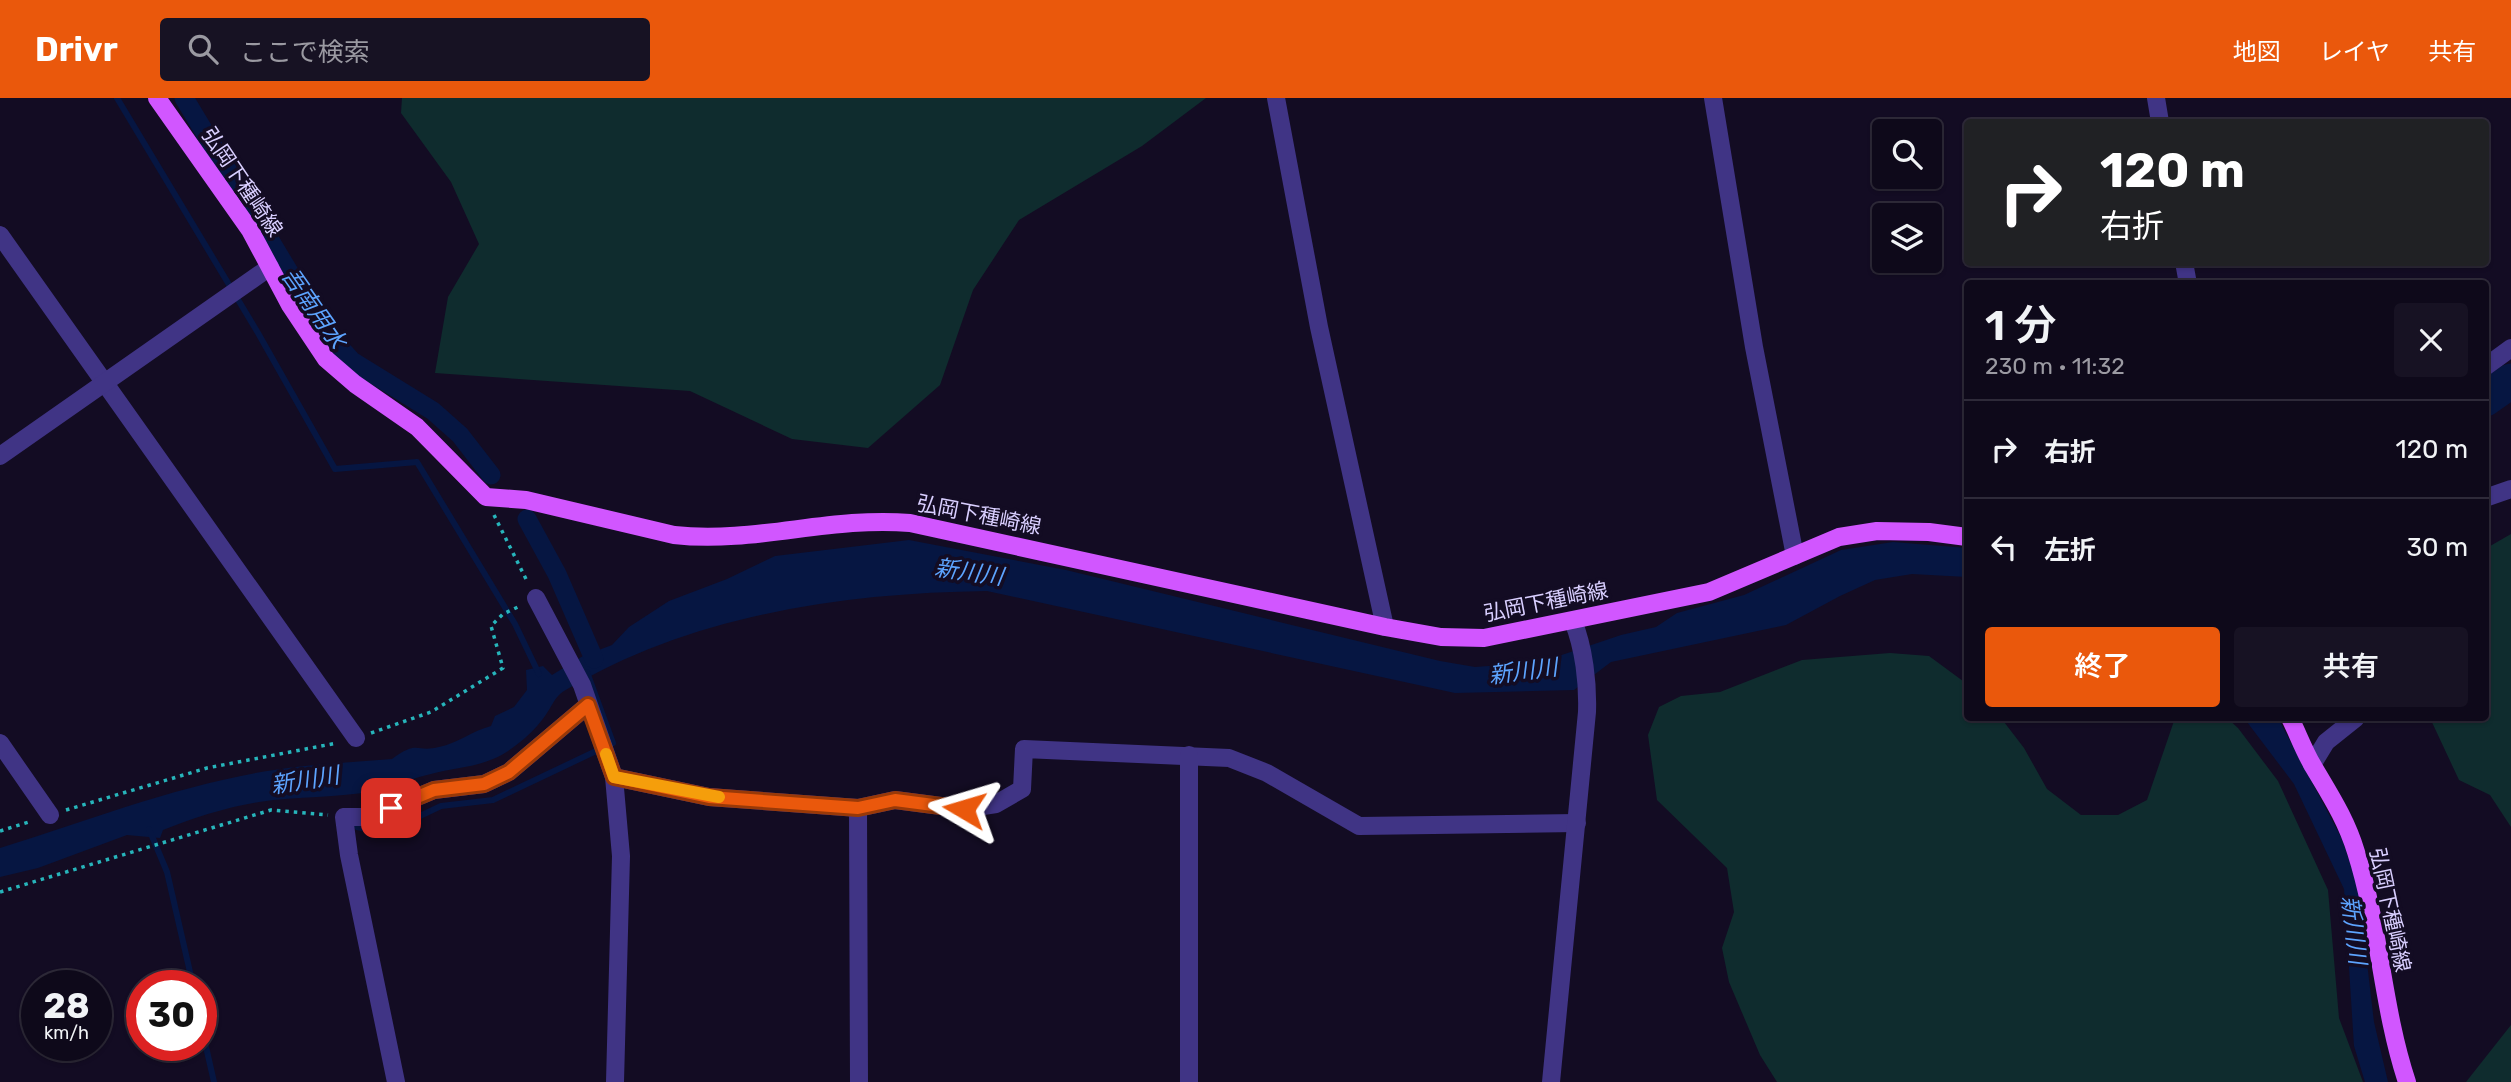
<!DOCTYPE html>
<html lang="ja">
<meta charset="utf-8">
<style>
body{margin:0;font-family:Rubik,"Noto Sans JP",sans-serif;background:#171223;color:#f1f3f6;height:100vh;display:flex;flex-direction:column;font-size:26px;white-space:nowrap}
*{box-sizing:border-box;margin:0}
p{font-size:23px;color:#9b9aa2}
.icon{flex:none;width:38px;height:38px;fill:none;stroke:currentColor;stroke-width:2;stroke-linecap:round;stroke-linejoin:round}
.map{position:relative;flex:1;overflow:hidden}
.side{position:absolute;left:1964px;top:182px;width:525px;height:441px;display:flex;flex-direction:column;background:#0e091a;border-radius:7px;box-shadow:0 2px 5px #0004,0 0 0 2px #2e2a39}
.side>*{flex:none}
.hud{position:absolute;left:1964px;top:21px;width:525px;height:147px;border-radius:7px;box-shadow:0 2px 5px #0004,0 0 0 2px #2e2a39;background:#202124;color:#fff;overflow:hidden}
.controls{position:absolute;left:1872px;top:21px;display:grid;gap:14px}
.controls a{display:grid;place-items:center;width:70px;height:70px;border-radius:7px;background:#0e091a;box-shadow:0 2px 5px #0004,0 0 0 2px #2e2a39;font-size:35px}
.speed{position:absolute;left:21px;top:872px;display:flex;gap:14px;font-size:35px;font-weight:700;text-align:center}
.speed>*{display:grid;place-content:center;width:91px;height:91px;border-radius:50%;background:#0e091a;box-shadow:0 2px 5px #0004,0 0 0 2px #2e2a39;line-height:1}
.speed small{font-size:18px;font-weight:400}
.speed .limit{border:10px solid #d22;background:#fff;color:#111}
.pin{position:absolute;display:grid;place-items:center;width:60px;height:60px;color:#fff;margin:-30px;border-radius:14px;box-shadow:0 4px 10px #0006}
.me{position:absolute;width:77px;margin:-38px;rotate:277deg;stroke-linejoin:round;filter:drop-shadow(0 0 5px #0008)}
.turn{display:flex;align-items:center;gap:24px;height:147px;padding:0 21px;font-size:32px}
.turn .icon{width:91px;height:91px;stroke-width:2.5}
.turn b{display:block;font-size:49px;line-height:60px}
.round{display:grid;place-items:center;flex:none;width:74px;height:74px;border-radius:7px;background:#171223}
.head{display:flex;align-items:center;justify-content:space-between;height:119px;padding:0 21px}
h1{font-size:42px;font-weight:600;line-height:52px}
.primary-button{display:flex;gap:14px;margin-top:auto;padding:14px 21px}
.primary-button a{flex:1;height:80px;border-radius:7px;background:#ea580c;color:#fff;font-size:28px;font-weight:600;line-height:80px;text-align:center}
.primary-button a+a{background:#171223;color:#f1f3f6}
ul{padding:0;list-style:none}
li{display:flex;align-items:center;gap:21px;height:98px;padding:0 21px;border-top:2px solid #2e2a39}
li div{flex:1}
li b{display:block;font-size:26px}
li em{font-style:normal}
header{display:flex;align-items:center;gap:42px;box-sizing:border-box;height:98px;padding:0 35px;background:#ea580c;color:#fff}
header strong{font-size:33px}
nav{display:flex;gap:38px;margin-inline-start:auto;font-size:24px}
.search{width:490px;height:63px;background:#171223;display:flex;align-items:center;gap:18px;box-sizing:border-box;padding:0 24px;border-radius:7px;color:#9b9aa2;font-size:26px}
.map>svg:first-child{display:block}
.green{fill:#0f2c2e}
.water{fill:#061642}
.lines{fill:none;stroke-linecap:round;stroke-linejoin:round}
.stream{stroke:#061642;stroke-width:6}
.canal{stroke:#061642;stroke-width:19}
.river{stroke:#061642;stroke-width:35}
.path{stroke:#27b5bb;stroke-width:3.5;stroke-dasharray:3.5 5;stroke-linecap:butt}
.minor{stroke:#403485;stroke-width:18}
.major{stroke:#d156ff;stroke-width:18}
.route-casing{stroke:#983908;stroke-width:18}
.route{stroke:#ea580c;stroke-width:12}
.slow{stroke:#f59e0b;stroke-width:12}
.labels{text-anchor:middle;stroke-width:7;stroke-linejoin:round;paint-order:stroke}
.street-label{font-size:21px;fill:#d9cfff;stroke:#130c23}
.water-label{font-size:23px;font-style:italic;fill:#5da4ff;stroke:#130c23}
</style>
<header>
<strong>Drivr</strong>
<div class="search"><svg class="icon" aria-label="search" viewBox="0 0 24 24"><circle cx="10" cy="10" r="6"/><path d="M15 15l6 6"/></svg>ここで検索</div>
<nav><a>地図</a><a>レイヤ</a><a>共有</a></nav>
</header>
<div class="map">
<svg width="2511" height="984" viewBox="0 0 2511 984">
<rect width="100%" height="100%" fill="#130c23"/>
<g class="green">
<path d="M402 0H1206L1142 48 1019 122 973 192 940 287 868 350 792 341 690 293 435 275 448 199 479 146 451 84 401 15Z"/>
<path d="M2511 436V729L2490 697 2459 682 2430 620H2485V451Z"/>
<path d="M1890 555 1929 558 1967 586V620H2001L2024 650 2047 691 2081 717H2118L2147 702 2175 620H2227L2238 630 2278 683 2328 792 2339 920 2363 984H1777L1760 957 1729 884 1722 850 1734 814 1727 770 1657 702 1648 637 1659 609 1681 598 1720 594 1802 562Z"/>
<path d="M2511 927V984H2466Z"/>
</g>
<g class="water">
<path d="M909 442 1066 472 1440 563 1475 569 1541 564 1621 537 1656 529 1677 515 1744 497 1841 452 1893 444 1967 450V479L1912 476 1875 482 1840 498 1786 527 1611 564 1574 592 1455 595 987 493C842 495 690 517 564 593 555 598 551 610 545 618 533 635 512 653 493 661 472 670 452 670 431 676 412 680 394 689 375 693 337 700 298 698 259 704 227 709 193 720 163 732L160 740 127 737 38 770 0 779V750C90 722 181 686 274 672 313 666 353 664 392 661 419 641 415 655 439 649 458 645 472 633 491 628L495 618 514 609 527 592 526 572 543 568 552 577 583 558 612 547 629 529 669 503 727 481 775 458Z"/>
<path d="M2244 620H2278L2342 741 2358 788 2374 924 2388 984H2365L2354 948 2344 791 2294 686Z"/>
</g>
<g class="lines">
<g class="stream">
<path d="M117 0 258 235 335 371 417 364 515 526 539 576"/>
<path d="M357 729 384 735 441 708 493 702 613 645 587 574"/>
<path d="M149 731 167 774 193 887"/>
<path d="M201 927 214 984"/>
</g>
<g class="canal">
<path d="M184 0 324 232 352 263 433 313 460 337 491 377"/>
<path d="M527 421 557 476 594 561"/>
</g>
<path class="river" d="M2485 301 2511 283"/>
<g class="path">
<path d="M494 417 528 485"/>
<path d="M371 635 431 614 503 570 491 528 503 516 520 508"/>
<path d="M66 712 207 670 337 645"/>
<path d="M0 733 32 723"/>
<path d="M0 794 271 712 328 717"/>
</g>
<g class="minor">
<path d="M1276 0 1319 229 1385 529"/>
<path d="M1713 0 1754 249 1795 458"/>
<path d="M2156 0 2160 24"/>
<path d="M0 137 356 640"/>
<path d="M2184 164 2188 186"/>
<path d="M2485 269 2511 250"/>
<path d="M0 358 270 169"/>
<path d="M2485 400 2511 391"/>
<path d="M536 500 582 587 614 679 621 758 615 984"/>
<path d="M0 645 50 717"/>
<path d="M2312 667 2326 644 2356 620"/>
<path d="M614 679 709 699 858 710 895 702 964 711 996 706 1022 691 1024 651 1229 660 1267 675 1359 728 1577 725"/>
<path d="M858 710 859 984"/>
<path d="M396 984 349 757 344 719H370L434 692 484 686 509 674 588 607"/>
<path d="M1189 984V657"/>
<path d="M1551 984 1587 614C1588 585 1584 550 1573 523"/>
</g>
<g class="major">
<path d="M157 0 250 132 290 207 326 261 355 286 417 329 486 399 526 402 674 437C754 446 830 418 910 425L1385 529 1441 539 1484 540 1709 494 1839 439 1877 433 1929 434 1967 439"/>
<path d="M2290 620C2298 636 2304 653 2313 668 2330 697 2346 721 2356 754 2380 829 2382 909 2407 984"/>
</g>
</g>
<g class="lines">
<defs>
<path id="route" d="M391 710 434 692 484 686 509 674 588 607 614 679 709 699 858 710 895 702 964 711"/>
</defs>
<use href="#route" class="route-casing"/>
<use href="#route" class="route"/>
<path class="slow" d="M606 656 614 679 719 699"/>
</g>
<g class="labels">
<g class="street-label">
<text transform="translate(242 84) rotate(56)" y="7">弘岡下種崎線</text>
<text transform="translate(979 417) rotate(11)" y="7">弘岡下種崎線</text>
<text transform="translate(1546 504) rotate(-11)" y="7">弘岡下種崎線</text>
<text transform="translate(2390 812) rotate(78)" y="7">弘岡下種崎線</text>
</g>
<g class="water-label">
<text transform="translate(314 210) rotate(55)" y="8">吾南用水</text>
<text transform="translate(969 474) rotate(8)" y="8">新川川</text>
<text transform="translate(1523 573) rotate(-7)" y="8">新川川</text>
<text transform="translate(305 682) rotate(-9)" y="8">新川川</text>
<text transform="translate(2354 832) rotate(83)" y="8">新川川</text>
</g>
</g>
</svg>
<div class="controls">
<a><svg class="icon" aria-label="search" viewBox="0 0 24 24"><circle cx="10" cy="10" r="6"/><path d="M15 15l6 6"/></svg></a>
<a><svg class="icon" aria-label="layers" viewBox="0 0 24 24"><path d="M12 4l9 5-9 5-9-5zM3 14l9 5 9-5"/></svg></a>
</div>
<div class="speed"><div>28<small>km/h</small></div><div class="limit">30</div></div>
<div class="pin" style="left:391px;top:710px;background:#d93025"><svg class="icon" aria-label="arrive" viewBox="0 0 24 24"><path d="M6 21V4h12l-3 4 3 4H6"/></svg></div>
<svg class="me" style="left:964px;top:711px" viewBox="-20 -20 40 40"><path d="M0-17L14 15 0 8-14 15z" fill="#ea580c" stroke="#fff" stroke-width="4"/></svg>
<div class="hud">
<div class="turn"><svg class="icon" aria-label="right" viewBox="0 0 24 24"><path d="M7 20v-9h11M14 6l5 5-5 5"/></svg><div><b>120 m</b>右折</div></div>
</div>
<section class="side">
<div class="head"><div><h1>1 分</h1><p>230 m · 11:32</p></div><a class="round"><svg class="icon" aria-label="close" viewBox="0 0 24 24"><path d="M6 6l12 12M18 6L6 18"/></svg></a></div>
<ul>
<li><svg class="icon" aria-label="right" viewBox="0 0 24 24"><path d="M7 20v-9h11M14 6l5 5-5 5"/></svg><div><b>右折</b></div><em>120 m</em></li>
<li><svg class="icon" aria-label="left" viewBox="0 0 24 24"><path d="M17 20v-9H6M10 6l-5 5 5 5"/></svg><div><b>左折</b></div><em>30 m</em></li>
</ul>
<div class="primary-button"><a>終了</a><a>共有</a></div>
</section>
</div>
